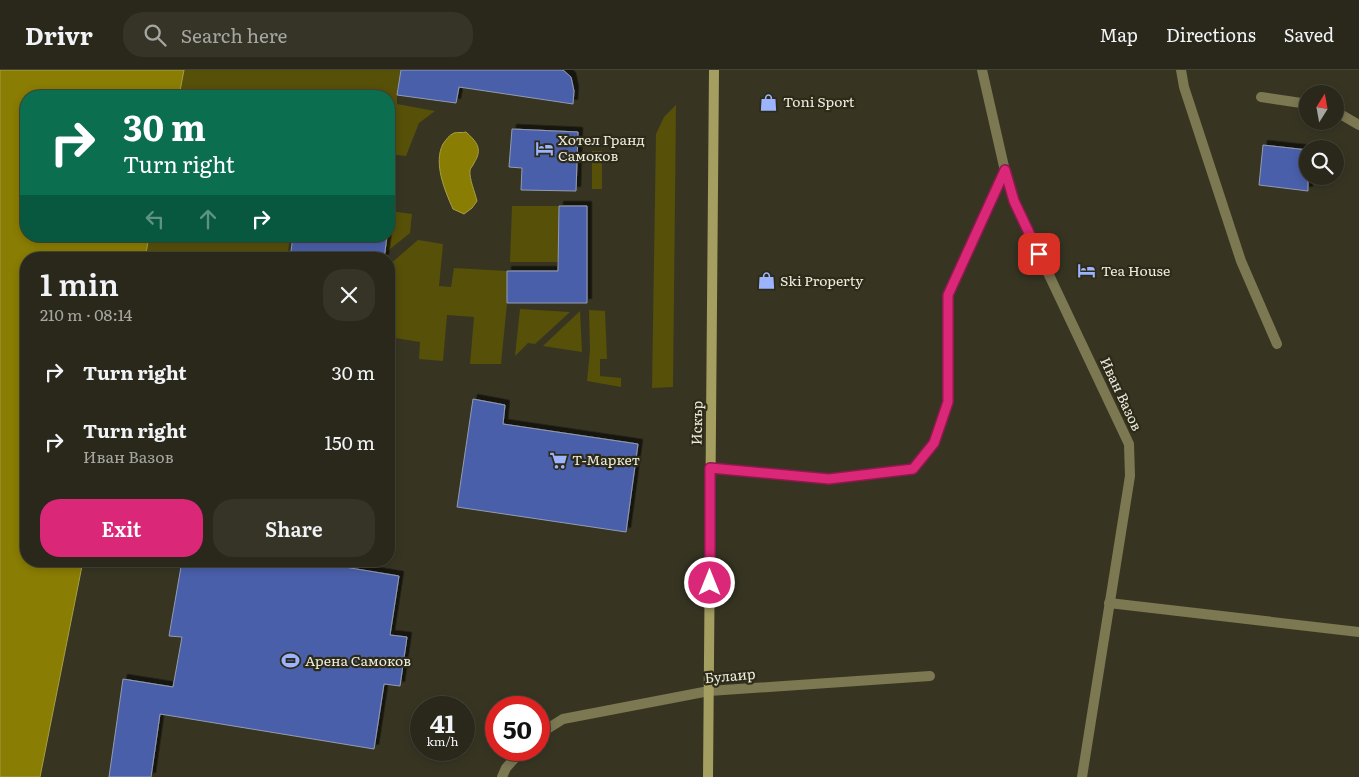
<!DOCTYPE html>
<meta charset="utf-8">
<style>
body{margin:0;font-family:Literata,serif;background:#353427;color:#f1f3f6;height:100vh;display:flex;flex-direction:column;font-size:19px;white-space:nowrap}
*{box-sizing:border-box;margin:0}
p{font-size:16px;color:#a5a6a2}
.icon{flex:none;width:28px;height:28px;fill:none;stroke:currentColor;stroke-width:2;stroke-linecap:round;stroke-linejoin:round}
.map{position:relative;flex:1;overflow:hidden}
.details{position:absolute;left:20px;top:182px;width:375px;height:315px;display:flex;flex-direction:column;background:#29281a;border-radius:20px;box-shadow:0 2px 8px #0003,0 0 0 1px #454439}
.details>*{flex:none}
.guide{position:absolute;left:20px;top:20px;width:375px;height:152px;border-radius:20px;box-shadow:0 2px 8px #0003,0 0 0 1px #454439;background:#0b6e4f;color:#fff;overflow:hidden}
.needle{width:32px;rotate:11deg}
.tools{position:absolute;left:1299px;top:15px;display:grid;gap:10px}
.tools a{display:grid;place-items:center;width:45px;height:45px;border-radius:50%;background:#29281a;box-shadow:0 2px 8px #0003,0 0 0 1px #454439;font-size:25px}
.speed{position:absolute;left:410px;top:626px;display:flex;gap:10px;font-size:25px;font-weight:700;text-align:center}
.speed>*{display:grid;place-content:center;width:65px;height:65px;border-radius:50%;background:#29281a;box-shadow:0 2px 8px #0003,0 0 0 1px #454439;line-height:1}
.speed small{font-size:12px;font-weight:400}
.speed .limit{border:8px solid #d22;background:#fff;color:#111}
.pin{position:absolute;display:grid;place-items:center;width:42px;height:42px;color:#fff;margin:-21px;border-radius:10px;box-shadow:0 2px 8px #0006}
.me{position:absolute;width:55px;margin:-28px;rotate:0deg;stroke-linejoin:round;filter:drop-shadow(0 0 4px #0008)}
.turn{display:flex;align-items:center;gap:18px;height:105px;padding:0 20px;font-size:22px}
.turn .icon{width:65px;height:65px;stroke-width:2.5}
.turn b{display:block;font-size:35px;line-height:42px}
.lanes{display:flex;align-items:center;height:48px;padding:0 20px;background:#0003;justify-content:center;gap:25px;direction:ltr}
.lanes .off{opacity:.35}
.round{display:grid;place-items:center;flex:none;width:52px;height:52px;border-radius:20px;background:#353427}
.overview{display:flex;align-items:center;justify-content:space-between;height:85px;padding:0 20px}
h1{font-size:30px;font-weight:600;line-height:38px}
.cta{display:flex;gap:10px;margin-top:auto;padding:10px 20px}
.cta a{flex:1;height:58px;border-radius:20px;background:#db2777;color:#fff;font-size:20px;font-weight:600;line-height:58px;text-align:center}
.cta a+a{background:#353427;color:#f1f3f6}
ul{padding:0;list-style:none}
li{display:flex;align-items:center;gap:15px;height:70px;padding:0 20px}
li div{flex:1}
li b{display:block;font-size:19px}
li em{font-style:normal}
header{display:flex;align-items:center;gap:30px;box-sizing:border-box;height:70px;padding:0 25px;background:#29281a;border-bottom:1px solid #454439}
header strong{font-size:24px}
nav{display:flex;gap:28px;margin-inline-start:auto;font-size:18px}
.search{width:350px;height:45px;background:#353427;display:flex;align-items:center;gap:12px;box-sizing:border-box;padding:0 18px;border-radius:20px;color:#a5a6a2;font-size:19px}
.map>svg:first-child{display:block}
.green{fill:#575009}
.water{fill:#897d03;stroke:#a79e45}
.building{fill:#495ea9;stroke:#949cb1;filter:url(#shadow)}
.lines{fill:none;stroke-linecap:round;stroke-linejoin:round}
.street{stroke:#7c7852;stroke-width:10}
.secondary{stroke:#a49e60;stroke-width:10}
.route-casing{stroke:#8e194d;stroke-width:12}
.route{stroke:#db2777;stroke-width:9}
.labels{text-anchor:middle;stroke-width:4.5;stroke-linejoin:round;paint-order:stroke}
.poi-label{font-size:14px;fill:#edece0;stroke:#2d2b18;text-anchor:start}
.street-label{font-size:14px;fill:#edece0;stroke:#2d2b18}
</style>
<header>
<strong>Drivr</strong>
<div class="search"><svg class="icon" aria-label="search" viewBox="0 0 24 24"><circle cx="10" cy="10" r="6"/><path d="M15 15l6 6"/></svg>Search here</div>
<nav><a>Map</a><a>Directions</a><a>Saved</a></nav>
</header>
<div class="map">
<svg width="1359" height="707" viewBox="0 0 1359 707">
<defs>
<filter id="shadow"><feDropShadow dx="4.5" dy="-4.5" stdDeviation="0" flood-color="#0009"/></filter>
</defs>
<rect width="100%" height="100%" fill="#373522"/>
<g class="green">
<path d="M184 0H401L397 25V34L435 41 419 53 406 86 389 84V26H179Z"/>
<path d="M676 35 673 317 652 318 656 64 664 47Z"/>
<rect x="592" y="81" width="10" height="38"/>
<path d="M512 136H559L558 192H510Z"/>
<path d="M390 141 412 144 410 163 385 183 387 166H389Z"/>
<path d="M149 166H290L287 189H145Z"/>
<path d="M418 170 443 174 439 216 451 217 454 198 507 201V233L501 294H470L474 247 447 245 443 291 419 289 420 272 389 267V195Z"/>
<path d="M520 239 570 242 535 274 528 273 515 286Z"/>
<path d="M589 240 605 241 607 289H600V306L621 308V317L587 311 590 281Z"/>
<path d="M580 241 582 282 543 276Z"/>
</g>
<g class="water">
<path d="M0 0H184L179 26H26V166H149L145 189H26V491H83L40 707H0Z"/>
<path d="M466 62C477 72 483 79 474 93 473 96 471 97 470 100 469 109 475 122 477 131L472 138 464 144 453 139C445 121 433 93 443 74 446 70 449 65 454 63 457 62 463 63 466 62Z"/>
</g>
<g class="building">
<path d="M401 0H563L571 7 574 21 573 34 459 17 456 33 397 25Z"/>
<path d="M512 59 578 62 576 121 521 120 522 98 509 97Z"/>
<path d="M1263 75 1308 80V121L1259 115Z"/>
<path d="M559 136H587V233H507V201H558Z"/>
<path d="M293 166H387L384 189H290Z"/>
<path d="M473 329 505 335 503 354 638 374 626 462 457 437Z"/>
<path d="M182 491H308L399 506 390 565 407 567 400 616 384 614 374 679 160 644 151 707H109L123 609 173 617 182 567 169 566Z"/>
</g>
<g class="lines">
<g class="street">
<path d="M982 0 1005 101 1014 131 1129 374 1130 406 1082 707"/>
<path d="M1181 0 1184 17 1241 191 1277 274"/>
<path d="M1261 27 1308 34"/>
<path d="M1335 41 1359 55"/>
<path d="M710 398 829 409 913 399 934 373 948 332V225L1005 101"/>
<path d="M1109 533 1359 562"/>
<path d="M539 664 563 649 709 621 930 606"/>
<path d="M502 707 506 698 522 680"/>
</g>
<path class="secondary" d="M708 707 714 0"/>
</g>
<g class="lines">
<defs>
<path id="route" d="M710 513V398L829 409 913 399 934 373 948 332V225L1005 100 1014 131 1039 184"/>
</defs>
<use href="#route" class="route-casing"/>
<use href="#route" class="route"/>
</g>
<defs>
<symbol id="shop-bare" viewBox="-9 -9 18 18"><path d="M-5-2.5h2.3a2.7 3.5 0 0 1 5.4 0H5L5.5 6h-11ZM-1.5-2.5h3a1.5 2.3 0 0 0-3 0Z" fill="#9cb4fd" stroke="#2d2b18" stroke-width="2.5" paint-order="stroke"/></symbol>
<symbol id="hotel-bare" viewBox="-9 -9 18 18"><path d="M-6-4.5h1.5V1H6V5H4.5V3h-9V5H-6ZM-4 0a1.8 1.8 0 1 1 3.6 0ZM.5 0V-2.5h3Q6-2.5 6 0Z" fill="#9cb4fd" stroke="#2d2b18" stroke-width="2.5" paint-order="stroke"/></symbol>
<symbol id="supermarket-bare" viewBox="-9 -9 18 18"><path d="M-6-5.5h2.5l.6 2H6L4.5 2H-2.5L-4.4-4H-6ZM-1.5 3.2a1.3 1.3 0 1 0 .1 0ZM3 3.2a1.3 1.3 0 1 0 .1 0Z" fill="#9cb4fd" stroke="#2d2b18" stroke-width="2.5" paint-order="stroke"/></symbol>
<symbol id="stadium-bare" viewBox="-9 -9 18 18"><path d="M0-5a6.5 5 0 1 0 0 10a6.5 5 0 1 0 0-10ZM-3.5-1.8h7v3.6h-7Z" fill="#9cb4fd" stroke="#2d2b18" stroke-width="2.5" paint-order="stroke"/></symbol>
</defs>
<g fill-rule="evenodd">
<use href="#shop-bare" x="756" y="20" width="25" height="25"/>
<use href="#hotel-bare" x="532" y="66" width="25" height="25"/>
<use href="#hotel-bare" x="1074" y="188" width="25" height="25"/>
<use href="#shop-bare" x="754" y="198" width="25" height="25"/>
<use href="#supermarket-bare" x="546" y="378" width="25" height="25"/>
<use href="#stadium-bare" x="278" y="578" width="25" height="25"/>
</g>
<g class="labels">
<g class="poi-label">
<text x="783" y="37">Toni Sport</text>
<text x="558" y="75">Хотел Гранд<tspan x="558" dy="16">Самоков</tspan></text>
<text x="1101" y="206">Tea House</text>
<text x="780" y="216">Ski Property</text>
<text x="572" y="395">Т-Маркет</text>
<text x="305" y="596">Арена Самоков</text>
</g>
<g class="street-label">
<text transform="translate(1121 324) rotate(65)" y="5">Иван Вазов</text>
<text transform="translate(697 353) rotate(-89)" y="5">Искър</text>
<text transform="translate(730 606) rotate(-5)" y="5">Булаир</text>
</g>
</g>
</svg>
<div class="tools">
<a><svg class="needle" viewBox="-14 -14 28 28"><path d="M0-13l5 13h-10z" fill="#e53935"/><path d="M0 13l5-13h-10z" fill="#a5a6a2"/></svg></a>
<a><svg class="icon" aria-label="search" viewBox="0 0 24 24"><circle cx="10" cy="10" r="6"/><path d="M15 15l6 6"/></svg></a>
</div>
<div class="speed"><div>41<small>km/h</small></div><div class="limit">50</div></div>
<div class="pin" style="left:1039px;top:184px;background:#d93025"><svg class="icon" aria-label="arrive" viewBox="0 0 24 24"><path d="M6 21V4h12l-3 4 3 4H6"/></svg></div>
<svg class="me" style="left:710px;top:513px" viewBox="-20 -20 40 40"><circle r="17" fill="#db2777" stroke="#fff" stroke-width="3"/><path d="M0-11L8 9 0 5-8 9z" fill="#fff"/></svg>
<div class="guide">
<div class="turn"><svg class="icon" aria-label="right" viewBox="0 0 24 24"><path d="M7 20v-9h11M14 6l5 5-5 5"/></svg><div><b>30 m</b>Turn right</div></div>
<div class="lanes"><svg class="icon off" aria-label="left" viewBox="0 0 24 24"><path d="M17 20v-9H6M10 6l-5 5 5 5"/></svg><svg class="icon off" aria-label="ahead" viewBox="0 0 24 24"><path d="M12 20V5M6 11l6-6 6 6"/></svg><svg class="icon" aria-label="right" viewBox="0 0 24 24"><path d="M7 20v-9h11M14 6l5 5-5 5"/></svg></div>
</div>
<section class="details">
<div class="overview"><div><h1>1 min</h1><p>210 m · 08:14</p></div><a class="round"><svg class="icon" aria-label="close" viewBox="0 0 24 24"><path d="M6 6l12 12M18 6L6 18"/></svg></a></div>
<ul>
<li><svg class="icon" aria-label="right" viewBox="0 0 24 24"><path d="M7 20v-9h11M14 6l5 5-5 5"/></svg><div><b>Turn right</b></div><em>30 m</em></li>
<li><svg class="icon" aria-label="right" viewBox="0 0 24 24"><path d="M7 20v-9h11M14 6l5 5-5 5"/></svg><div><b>Turn right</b><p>Иван Вазов</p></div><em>150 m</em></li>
</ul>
<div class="cta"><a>Exit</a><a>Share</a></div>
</section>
</div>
